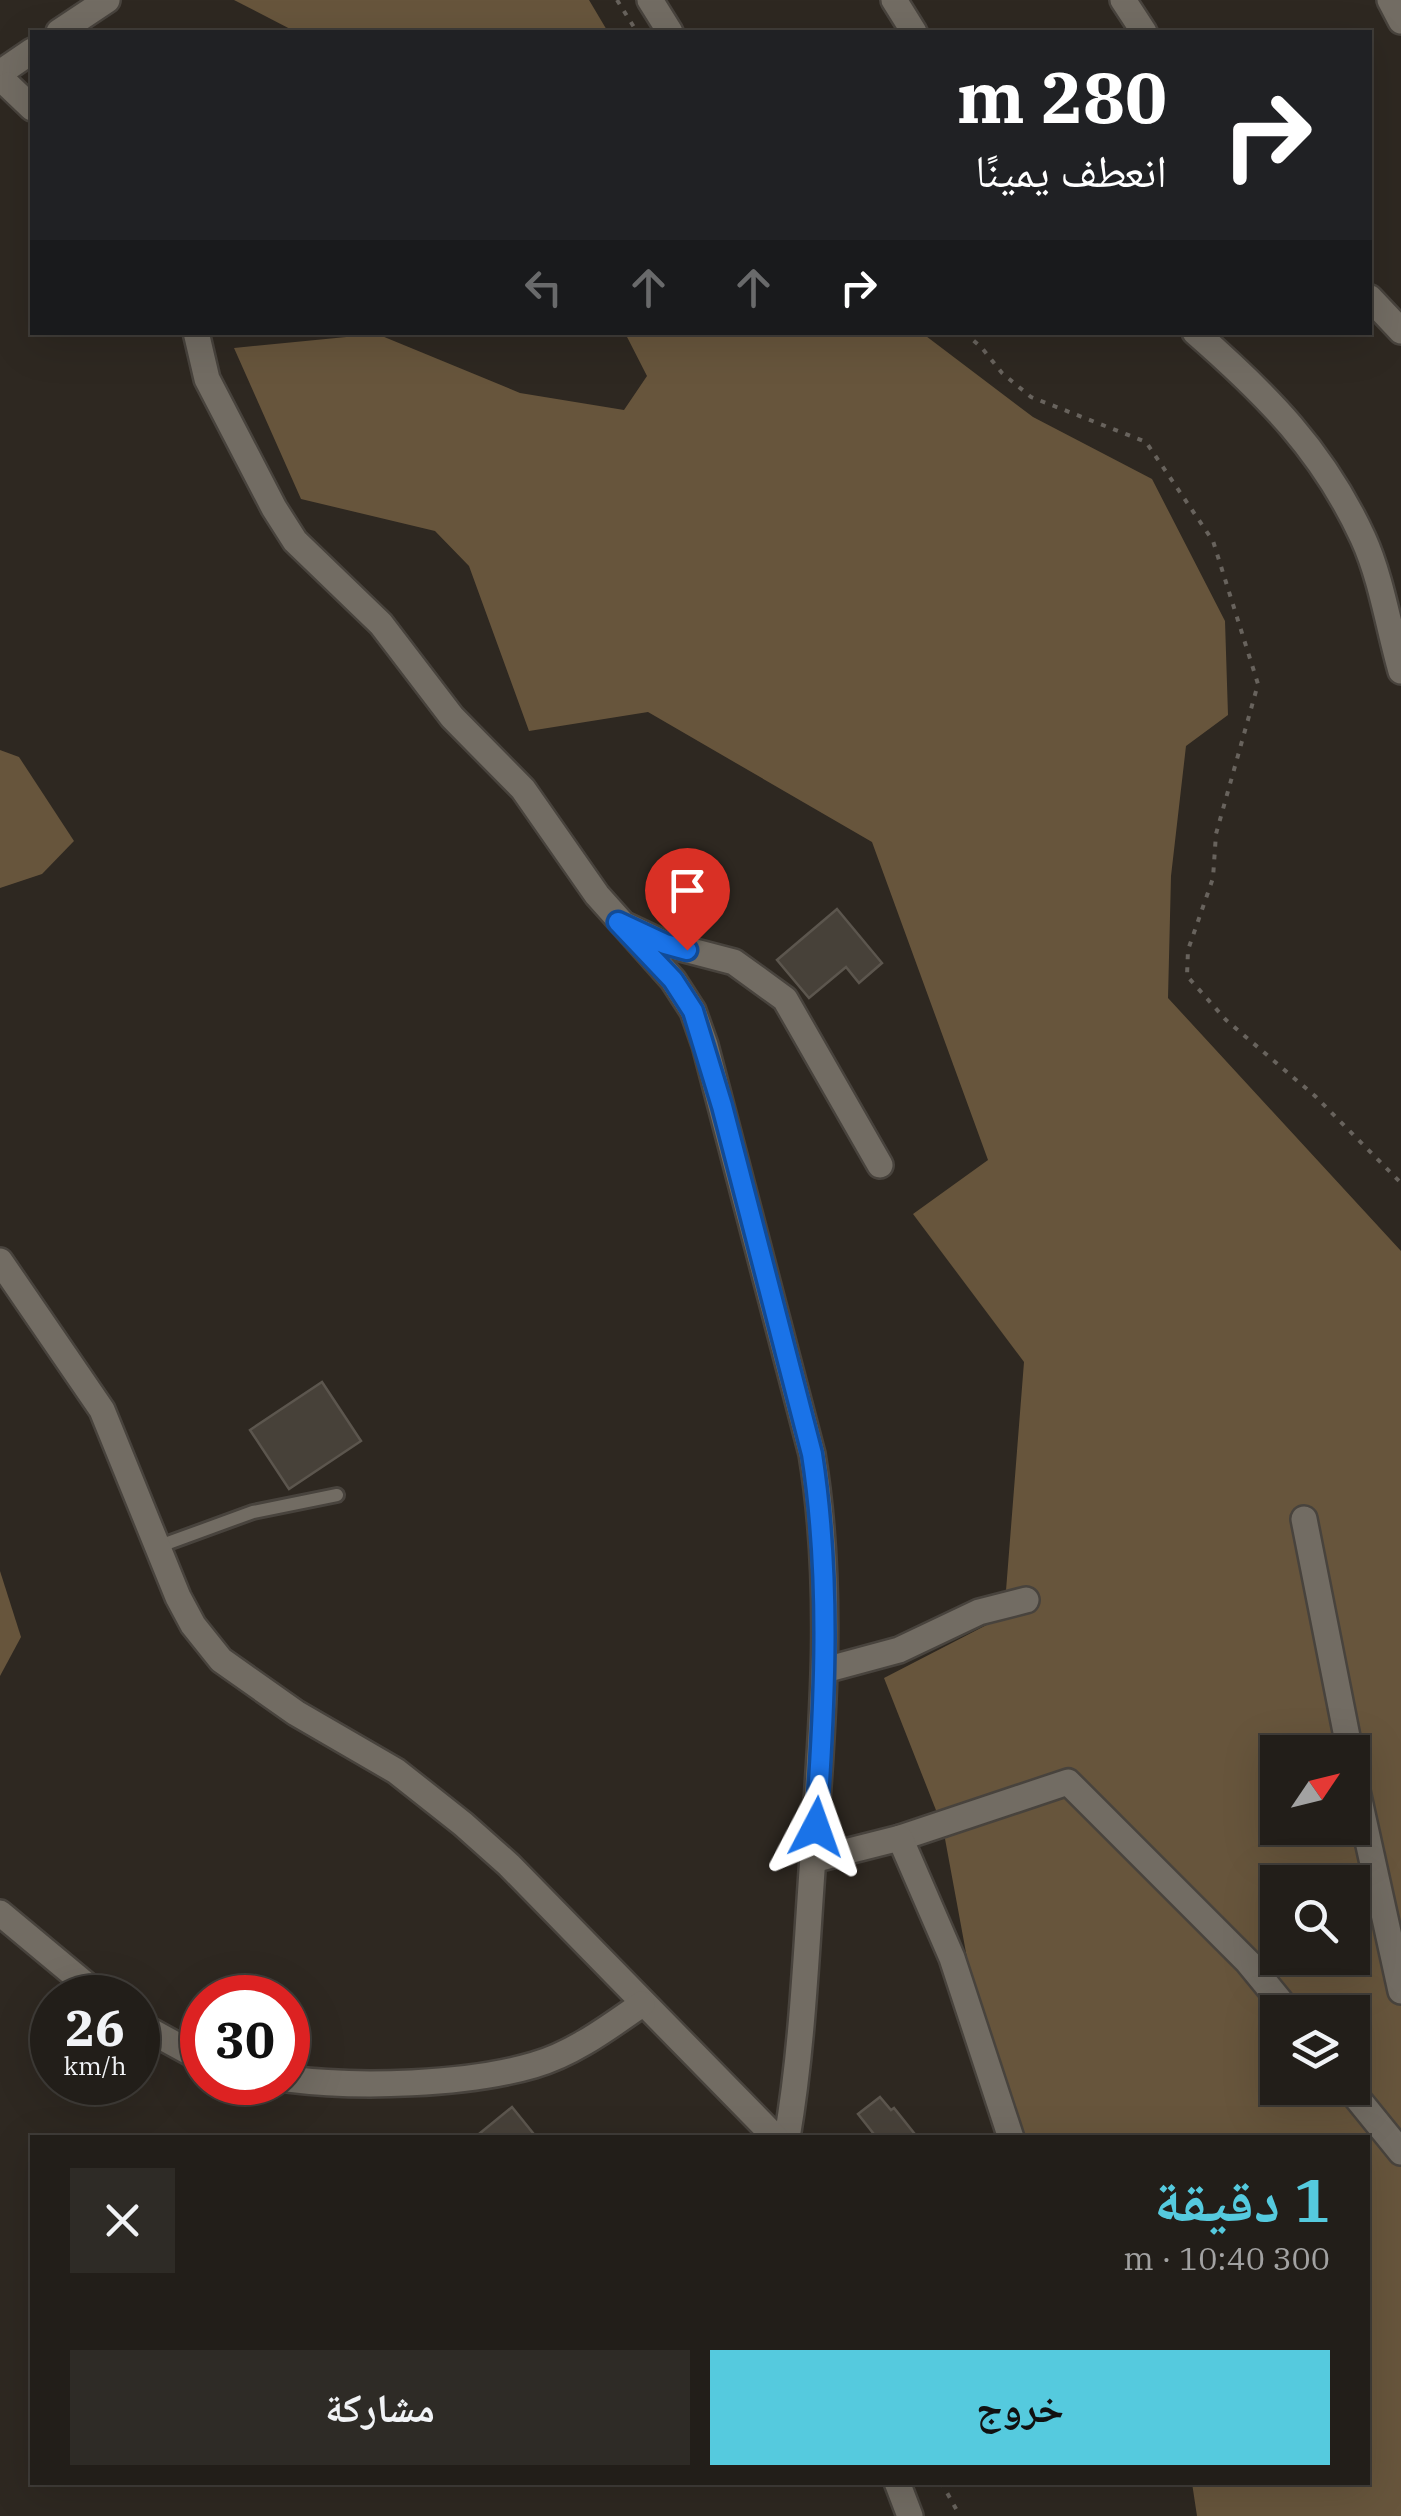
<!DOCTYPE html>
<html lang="ar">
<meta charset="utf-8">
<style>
body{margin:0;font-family:"IBM Plex Serif","Noto Naskh Arabic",serif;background:#2e2b26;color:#f1f3f6;direction:rtl;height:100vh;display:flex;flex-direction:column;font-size:38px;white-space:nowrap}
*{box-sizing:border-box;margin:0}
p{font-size:32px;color:#a2a2a2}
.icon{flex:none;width:55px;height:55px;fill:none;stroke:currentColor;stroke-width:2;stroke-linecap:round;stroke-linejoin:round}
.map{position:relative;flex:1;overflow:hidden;direction:ltr}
.side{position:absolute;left:30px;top:2135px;width:1340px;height:350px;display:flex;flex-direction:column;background:#221e19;border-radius:0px;box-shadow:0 10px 40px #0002,0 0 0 2px #3f3c38;direction:rtl}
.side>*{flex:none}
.top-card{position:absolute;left:30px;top:30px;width:1342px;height:305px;border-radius:0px;box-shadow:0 10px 40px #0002,0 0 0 2px #3f3c38;direction:rtl;background:#202124;color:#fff;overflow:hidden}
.needle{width:65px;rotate:55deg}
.tools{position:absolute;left:1260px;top:1735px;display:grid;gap:20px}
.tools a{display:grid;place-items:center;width:110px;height:110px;border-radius:0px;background:#221e19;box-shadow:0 10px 40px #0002,0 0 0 2px #3f3c38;font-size:50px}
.speed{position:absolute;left:30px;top:1975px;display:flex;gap:20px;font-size:50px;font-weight:700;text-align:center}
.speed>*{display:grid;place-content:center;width:130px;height:130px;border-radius:50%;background:#221e19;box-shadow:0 10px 40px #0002,0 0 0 2px #3f3c38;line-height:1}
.speed small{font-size:25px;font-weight:400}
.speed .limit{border:15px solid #d22;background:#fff;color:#111}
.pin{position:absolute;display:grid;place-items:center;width:85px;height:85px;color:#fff;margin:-102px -42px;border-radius:50% 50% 50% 0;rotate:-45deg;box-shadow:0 0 10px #0007}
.pin .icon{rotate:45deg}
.me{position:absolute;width:110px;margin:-55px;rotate:4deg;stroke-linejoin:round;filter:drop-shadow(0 0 8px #0008)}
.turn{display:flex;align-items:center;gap:35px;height:210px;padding:0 40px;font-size:45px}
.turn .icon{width:130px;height:130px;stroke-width:2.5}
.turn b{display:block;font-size:70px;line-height:85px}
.lanes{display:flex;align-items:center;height:95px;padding:0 40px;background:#0003;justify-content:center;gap:50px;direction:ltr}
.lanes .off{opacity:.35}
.round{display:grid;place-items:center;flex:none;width:105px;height:105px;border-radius:0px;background:#2e2b26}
.overview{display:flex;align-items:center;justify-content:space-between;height:170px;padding:0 40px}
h1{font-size:60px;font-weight:700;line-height:75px;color:#55cade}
.primary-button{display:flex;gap:20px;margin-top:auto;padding:20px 40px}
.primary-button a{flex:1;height:115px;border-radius:0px;background:#55cade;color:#111;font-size:40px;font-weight:700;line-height:115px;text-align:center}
.primary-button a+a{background:#2e2b26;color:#f1f3f6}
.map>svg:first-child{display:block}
.forest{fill:#67553c;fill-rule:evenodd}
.building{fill:#474139;stroke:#5c564e;stroke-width:2.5}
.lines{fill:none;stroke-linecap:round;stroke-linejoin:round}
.service-casing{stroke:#48433d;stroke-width:18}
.minor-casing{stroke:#48433d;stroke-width:30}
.path{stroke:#68635d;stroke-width:4;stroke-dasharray:5 8;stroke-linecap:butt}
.service{stroke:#726c63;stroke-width:12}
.minor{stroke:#726c63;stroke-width:25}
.route-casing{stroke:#114b97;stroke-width:25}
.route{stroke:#1a73e8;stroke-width:18}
</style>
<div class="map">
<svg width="1401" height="2516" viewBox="0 0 1401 2516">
<rect width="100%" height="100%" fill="#2e2821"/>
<g class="forest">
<path d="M234 0H589L608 32H296Z"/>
<path d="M625 333H922L1033 417 1152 479 1225 621 1228 715 1186 746 1171 876 1168 998 1401 1251V2516H1197L1192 2483 1368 2482V2138L1000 2137 943 1828 884 1678 1004 1616 1024 1362 913 1214 988 1160 872 842 648 712 529 731 469 566 435 531 301 499 234 348 377 334 520 393 624 410 647 376ZM1278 1752H1352V1828H1278ZM1278 1882H1352V1958H1278ZM1278 2012H1352V2088H1278Z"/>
<path d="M0 750 19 757 74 841 42 874 0 888Z"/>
<path d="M0 1571 21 1637 0 1676Z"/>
</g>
<g class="building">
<path d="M837 909 882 963 859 983 846 967 809 998 777 960Z"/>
<path d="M322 1382 361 1441 289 1489 250 1430Z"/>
<path d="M880 2097 891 2110 894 2108 918 2138H877L858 2114Z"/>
<path d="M512 2107 537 2138H474Z"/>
</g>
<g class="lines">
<defs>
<path id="service" d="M157 1547 253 1512 337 1495"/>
<g id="minor">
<path d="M650 0 670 32"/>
<path d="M894 0 914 32"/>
<path d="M1123 0 1144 32"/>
<path d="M1390 0 1401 21"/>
<path d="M59 32 107 0"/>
<path d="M0 73 32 51"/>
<path d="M8 85 32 108"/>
<path d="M1370 298 1401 331"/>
<path d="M196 332 207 379 274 508 295 541 381 624 452 717 523 789 597 895 673 980 693 1011 705 1045 812 1454C834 1587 823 1722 813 1857 806 1951 803 2044 787 2138"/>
<path d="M1195 332C1267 395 1323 451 1363 538 1381 577 1389 629 1401 671"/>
<path d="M627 926 665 944 734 962 785 999 880 1165"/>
<path d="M0 1261 102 1410 178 1597 193 1625 221 1660 296 1713 396 1771 463 1824 509 1865 776 2138"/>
<path d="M1304 1519 1350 1752"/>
<path d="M825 1670 899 1650 979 1612 1026 1600"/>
<path d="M1352 1768 1401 1991"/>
<path d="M900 1838 1068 1782 1248 1962 1289 2012"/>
<path d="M813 1860 900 1838 952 1958 1011 2138"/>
<path d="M0 1913 102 1998"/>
<path d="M138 2024 202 2059"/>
<path d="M288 2079C358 2088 466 2085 534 2065 573 2054 609 2027 642 2004"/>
<path d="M1349 2088 1401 2152"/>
<path d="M897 2482 910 2516"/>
</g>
</defs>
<use href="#service" class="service-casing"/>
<use href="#minor" class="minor-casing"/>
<g class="path">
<path d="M617 0 637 32"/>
<path d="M964 332 982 348 1002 373 1031 397 1146 442 1213 541 1258 684 1216 834 1213 878 1188 950 1187 976 1226 1020 1315 1096 1401 1183"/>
<path d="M941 2482 960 2516"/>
</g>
<use href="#service" class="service"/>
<use href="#minor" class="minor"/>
</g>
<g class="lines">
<defs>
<path id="route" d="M687 950 665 944 618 922 673 980 693 1011 722 1106 812 1454C831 1577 825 1702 816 1827"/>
</defs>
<use href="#route" class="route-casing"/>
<use href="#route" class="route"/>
</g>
</svg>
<div class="tools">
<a><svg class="needle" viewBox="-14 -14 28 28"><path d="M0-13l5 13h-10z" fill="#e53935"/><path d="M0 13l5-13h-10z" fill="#a2a2a2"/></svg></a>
<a><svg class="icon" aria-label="search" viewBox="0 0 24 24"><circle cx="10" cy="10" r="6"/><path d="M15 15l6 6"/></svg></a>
<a><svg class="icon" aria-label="layers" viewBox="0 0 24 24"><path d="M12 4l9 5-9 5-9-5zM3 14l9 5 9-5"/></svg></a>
</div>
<div class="speed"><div>26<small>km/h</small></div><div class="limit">30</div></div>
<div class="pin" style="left:687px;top:950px;background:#d93025"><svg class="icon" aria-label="arrive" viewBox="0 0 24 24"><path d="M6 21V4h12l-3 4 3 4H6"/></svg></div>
<svg class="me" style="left:816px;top:1827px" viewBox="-20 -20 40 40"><path d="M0-17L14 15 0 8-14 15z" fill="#1a73e8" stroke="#fff" stroke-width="4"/></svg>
<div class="top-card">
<div class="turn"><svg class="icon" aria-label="right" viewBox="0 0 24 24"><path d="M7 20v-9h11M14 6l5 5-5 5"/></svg><div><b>280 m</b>انعطف يمينًا</div></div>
<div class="lanes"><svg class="icon off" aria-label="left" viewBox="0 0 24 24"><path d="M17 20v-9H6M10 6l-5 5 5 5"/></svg><svg class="icon off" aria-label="ahead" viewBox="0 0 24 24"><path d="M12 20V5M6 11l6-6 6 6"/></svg><svg class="icon off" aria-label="ahead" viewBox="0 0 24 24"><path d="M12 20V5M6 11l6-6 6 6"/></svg><svg class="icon" aria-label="right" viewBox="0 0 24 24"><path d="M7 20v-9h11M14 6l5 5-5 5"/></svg></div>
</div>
<section class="side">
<div class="overview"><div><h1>1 دقيقة</h1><p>300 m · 10:40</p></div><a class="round"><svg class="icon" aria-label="close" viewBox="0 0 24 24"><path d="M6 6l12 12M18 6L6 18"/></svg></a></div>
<div class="primary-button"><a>خروج</a><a>مشاركة</a></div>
</section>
</div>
